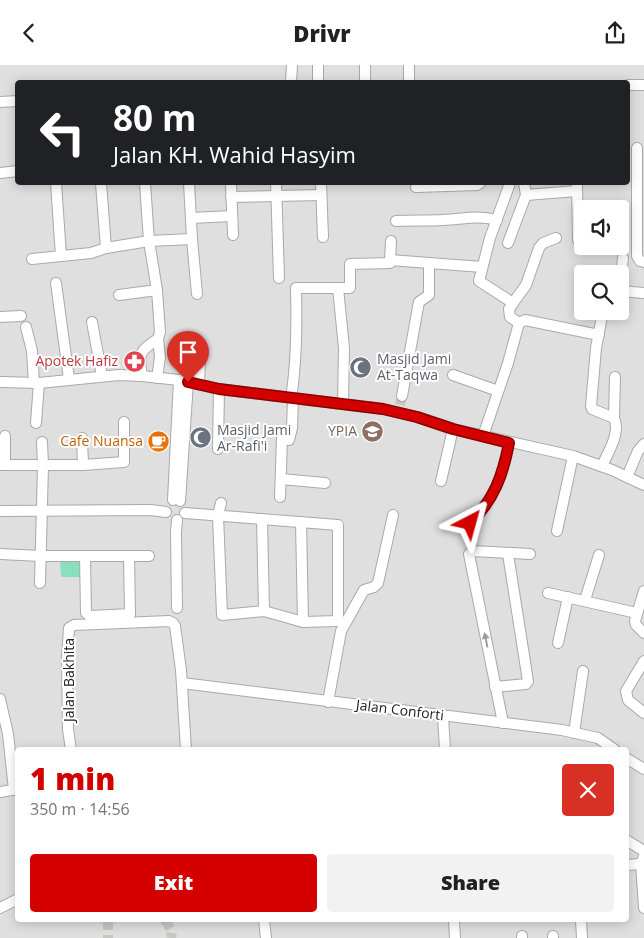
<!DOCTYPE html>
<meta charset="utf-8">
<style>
body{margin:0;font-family:"Open Sans",sans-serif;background:#f2f2f2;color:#202124;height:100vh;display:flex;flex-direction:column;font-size:19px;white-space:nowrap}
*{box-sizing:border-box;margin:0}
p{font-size:16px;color:#757577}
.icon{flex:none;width:28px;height:28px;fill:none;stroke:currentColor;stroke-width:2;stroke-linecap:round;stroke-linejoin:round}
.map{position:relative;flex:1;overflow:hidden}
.side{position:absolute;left:15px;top:682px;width:614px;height:175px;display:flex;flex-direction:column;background:#fff;border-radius:5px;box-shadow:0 2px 12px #0003}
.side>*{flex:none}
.hud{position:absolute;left:15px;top:15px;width:615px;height:105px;border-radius:5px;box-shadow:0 2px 12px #0003;background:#202124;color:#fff;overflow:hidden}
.tools{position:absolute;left:574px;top:135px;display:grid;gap:10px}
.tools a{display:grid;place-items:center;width:55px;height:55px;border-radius:5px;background:#fff;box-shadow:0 2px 12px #0003;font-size:25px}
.pin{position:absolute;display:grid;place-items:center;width:42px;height:42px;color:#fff;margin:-51px -21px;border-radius:50% 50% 50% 0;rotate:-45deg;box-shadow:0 0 5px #0007}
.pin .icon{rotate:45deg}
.me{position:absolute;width:55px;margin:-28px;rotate:39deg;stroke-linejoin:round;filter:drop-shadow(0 0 4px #0008)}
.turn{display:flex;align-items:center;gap:18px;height:105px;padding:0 15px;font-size:22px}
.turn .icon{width:65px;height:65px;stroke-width:2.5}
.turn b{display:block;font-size:35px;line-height:42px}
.round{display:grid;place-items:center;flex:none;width:52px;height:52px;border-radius:5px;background:#f2f2f2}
.overview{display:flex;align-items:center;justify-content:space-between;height:85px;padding:0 15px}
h1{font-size:30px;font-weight:800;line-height:38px;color:#d40000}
.action{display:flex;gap:10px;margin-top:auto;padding:10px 15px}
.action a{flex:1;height:58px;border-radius:5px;background:#d40000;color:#fff;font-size:20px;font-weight:800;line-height:58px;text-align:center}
.action a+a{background:#f2f2f2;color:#202124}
header{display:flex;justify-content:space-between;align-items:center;height:65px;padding:0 15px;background:#fff;font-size:22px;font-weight:800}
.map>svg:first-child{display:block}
.residential{fill:#e0dfdf;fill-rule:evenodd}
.pitch{fill:#88e0be}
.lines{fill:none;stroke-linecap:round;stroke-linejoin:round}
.minor-tunnel{stroke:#c8c6c1;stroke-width:10;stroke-dasharray:10 5;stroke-linecap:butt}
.minor-casing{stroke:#a9a9a9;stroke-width:12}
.minor{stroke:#fff;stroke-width:10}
.oneway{fill:#9c9c9c}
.route-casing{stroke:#8a0000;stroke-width:12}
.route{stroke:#d40000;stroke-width:9}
.labels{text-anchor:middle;stroke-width:4;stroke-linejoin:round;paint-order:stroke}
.worship-label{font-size:14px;fill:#5b616d;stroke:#fff;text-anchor:start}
.health-label{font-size:14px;fill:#be3a42;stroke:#fff;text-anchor:end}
.education-label{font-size:14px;fill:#785e54;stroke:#fff;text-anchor:end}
.food-label{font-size:14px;fill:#c56008;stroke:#fff;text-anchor:end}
.street-label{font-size:14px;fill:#222;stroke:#fff}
</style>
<header><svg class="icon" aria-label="back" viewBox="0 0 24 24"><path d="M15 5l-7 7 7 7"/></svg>Drivr<svg class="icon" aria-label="share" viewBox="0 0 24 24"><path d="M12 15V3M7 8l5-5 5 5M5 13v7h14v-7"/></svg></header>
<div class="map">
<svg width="644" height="873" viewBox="0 0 644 873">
<rect width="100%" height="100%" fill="#f2efe9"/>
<path class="residential" d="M0 0H644V873H0ZM18 18H628V118H18ZM582 144H620V181H582ZM582 209H620V246H582ZM18 685H626V855H18Z"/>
<path class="pitch" d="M82 495 83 512H61L60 496Z"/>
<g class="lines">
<g class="minor-tunnel">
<path d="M400 340 402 331"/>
<path d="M108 855V873"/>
<path d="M165 855 172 866 171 873"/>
</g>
<defs>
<g id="minor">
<path d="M318 0V18"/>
<path d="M365 0V18"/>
<path d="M291 18 292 0"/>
<path d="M409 18V0"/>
<path d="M628 20H644"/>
<path d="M0 37 18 36"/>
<path d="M637 83V191L640 196 644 197"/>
<path d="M0 108 18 106"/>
<path d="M56 118 61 191"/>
<path d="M101 118 106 183"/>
<path d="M145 118 149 176 157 225 160 267 158 274 160 292 157 313"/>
<path d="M189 118 192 174 197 229"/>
<path d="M231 118 233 170"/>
<path d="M276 118 279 213"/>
<path d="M321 118 323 172"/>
<path d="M510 118 490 173 479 216 513 238 509 244 510 252 519 258"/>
<path d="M577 118 578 175"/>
<path d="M416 122 477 120 480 118"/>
<path d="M526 130 577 126"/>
<path d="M231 132 321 130"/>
<path d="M191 153 232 151"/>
<path d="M396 156C412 155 428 156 443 155 464 154 477 150 497 155"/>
<path d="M508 178 526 130 524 118"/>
<path d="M32 194 91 188 106 183 149 176 192 174"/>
<path d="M390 195 391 176"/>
<path d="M56 218 69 314"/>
<path d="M620 219 623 193"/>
<path d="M338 223 344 283 343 339"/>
<path d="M620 226 644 228"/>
<path d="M119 230 157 225"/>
<path d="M513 238 526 220 539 183 543 178 556 173"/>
<path d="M603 246 596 283 591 341 592 344 614 353"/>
<path d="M0 252 21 251"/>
<path d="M92 257 102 311"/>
<path d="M519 258 525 255 599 270"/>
<path d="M26 262 32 286 34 318"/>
<path d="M453 310 498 326"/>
<path d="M142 311C138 289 139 286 158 274"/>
<path d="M0 317 39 318 119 310 142 311 179 315 219 324 383 344 417 352 453 364 573 391 612 405 644 420"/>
<path d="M199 319 200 295"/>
<path d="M402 331 418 242 419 237 429 230V198"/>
<path d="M291 333C297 296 297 260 296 223H350V199L390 198V195L482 202"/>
<path d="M36 358 39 318"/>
<path d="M483 371 508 298 519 258"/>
<path d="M82 373 83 400"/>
<path d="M42 377 43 400H83L124 397V357"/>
<path d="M218 384 219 324"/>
<path d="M0 400H43L40 518"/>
<path d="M5 400V371"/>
<path d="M602 401C608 387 621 368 614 353L615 312"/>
<path d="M627 412 638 386 644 379"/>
<path d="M281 414 325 418"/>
<path d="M441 416 453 364"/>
<path d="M280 432 282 373 289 375 292 363 293 334"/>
<path d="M173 435 179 315"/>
<path d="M180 436 188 317"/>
<path d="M0 446 151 445 166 447"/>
<path d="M185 448 338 460V556L303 557 264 546 222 550 218 450 221 438"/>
<path d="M262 454 264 546"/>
<path d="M301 457 303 557"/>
<path d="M470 458C494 435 503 410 509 378"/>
<path d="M557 466 573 391"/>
<path d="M0 489 41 491H149"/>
<path d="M85 491 86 548 90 551 130 549 129 491"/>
<path d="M644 526 635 556 636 560 644 568"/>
<path d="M548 528 637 548"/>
<path d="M585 535 599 490"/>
<path d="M177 543 176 467 177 455"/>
<path d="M558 578 568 532"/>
<path d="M644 596 626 626 628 635 644 648"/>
<path d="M182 618 562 665 598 673 615 685"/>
<path d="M495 622 526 619 528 616 508 489"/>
<path d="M0 634 8 669 14 725"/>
<path d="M328 637 341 566 364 525 374 522 378 518 393 450"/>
<path d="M443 651 445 685"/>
<path d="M503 658 469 489 472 486 530 489"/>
<path d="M574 668 583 606"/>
<path d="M71 685 68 664 67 593 69 563 74 560 169 556 173 558 175 561 181 605 186 685"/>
<path d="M626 693 644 704"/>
<path d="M0 727 18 724"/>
<path d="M626 775 644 786"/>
<path d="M644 791 641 799 644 843"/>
<path d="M626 800 641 799"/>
<path d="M0 843 18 834"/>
<path d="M264 855 266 873"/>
<path d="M454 855 455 873"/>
<path d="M581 855 582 873"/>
<path d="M522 871V873"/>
<path d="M553 871V873"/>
</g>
</defs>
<use href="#minor" class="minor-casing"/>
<use href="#minor" class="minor"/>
</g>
<defs><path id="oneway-solid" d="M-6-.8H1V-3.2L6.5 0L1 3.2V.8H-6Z" transform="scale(1.25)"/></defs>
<use class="oneway" href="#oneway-solid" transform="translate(486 575) rotate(-101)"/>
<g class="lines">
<defs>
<path id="route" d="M188 317 219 324 383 344 417 352 453 364 509 378C503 410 494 435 470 458"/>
</defs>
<use href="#route" class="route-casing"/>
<use href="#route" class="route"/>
</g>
<defs>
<symbol id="pharmacy-disc" viewBox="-11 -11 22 22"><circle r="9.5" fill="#e0444e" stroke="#fff"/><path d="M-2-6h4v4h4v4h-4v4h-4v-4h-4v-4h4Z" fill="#fff"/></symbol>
<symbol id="mosque-disc" viewBox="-11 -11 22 22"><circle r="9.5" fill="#6b7280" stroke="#fff"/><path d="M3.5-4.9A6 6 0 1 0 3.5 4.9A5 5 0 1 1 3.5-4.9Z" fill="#fff"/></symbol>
<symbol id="school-disc" viewBox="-11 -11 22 22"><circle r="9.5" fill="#8d6e63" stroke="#fff"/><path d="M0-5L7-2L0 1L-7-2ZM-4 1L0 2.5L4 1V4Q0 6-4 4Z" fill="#fff"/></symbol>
<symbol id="cafe-disc" viewBox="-11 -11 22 22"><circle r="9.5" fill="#e8710a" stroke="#fff"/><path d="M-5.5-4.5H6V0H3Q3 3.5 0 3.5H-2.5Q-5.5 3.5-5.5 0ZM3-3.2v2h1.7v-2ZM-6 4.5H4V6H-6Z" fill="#fff"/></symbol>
</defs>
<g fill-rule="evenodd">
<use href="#pharmacy-disc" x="122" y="284" width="25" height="25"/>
<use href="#mosque-disc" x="348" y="290" width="25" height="25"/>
<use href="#school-disc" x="360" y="354" width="25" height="25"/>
<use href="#mosque-disc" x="188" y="360" width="25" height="25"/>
<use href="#cafe-disc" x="146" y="364" width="25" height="25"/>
</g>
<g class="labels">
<g class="worship-label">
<text x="377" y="299">Masjid Jami<tspan x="377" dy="16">At-Taqwa</tspan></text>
<text x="217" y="370">Masjid Jami<tspan x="217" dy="16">Ar-Rafi'i</tspan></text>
</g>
<g class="health-label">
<text x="118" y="301">Apotek Hafiz</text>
</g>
<g class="education-label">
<text x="357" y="371">YPIA</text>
</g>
<g class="food-label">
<text x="143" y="381">Cafe Nuansa</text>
</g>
<g class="street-label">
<text transform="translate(69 615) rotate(-90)" y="5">Jalan Bakhita</text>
<text transform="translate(400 645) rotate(7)" y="5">Jalan Conforti</text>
</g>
</g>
</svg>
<div class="tools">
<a><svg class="icon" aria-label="sound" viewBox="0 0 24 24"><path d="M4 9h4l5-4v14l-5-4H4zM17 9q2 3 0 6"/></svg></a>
<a><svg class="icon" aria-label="search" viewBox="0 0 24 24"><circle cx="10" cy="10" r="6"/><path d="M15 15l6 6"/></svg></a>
</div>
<div class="pin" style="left:188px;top:317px;background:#d93025"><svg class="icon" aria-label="arrive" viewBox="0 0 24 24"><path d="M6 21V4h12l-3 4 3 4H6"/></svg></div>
<svg class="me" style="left:470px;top:458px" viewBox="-20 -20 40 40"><path d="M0-17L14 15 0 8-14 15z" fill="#d40000" stroke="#fff" stroke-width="4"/></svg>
<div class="hud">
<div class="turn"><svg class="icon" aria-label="left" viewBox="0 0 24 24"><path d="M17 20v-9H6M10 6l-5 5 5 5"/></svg><div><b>80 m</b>Jalan KH. Wahid Hasyim</div></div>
</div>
<section class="side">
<div class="overview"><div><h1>1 min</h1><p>350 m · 14:56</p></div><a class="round" style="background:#d93025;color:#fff"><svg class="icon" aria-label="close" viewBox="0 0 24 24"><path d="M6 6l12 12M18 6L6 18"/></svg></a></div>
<div class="action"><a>Exit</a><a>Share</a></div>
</section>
</div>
